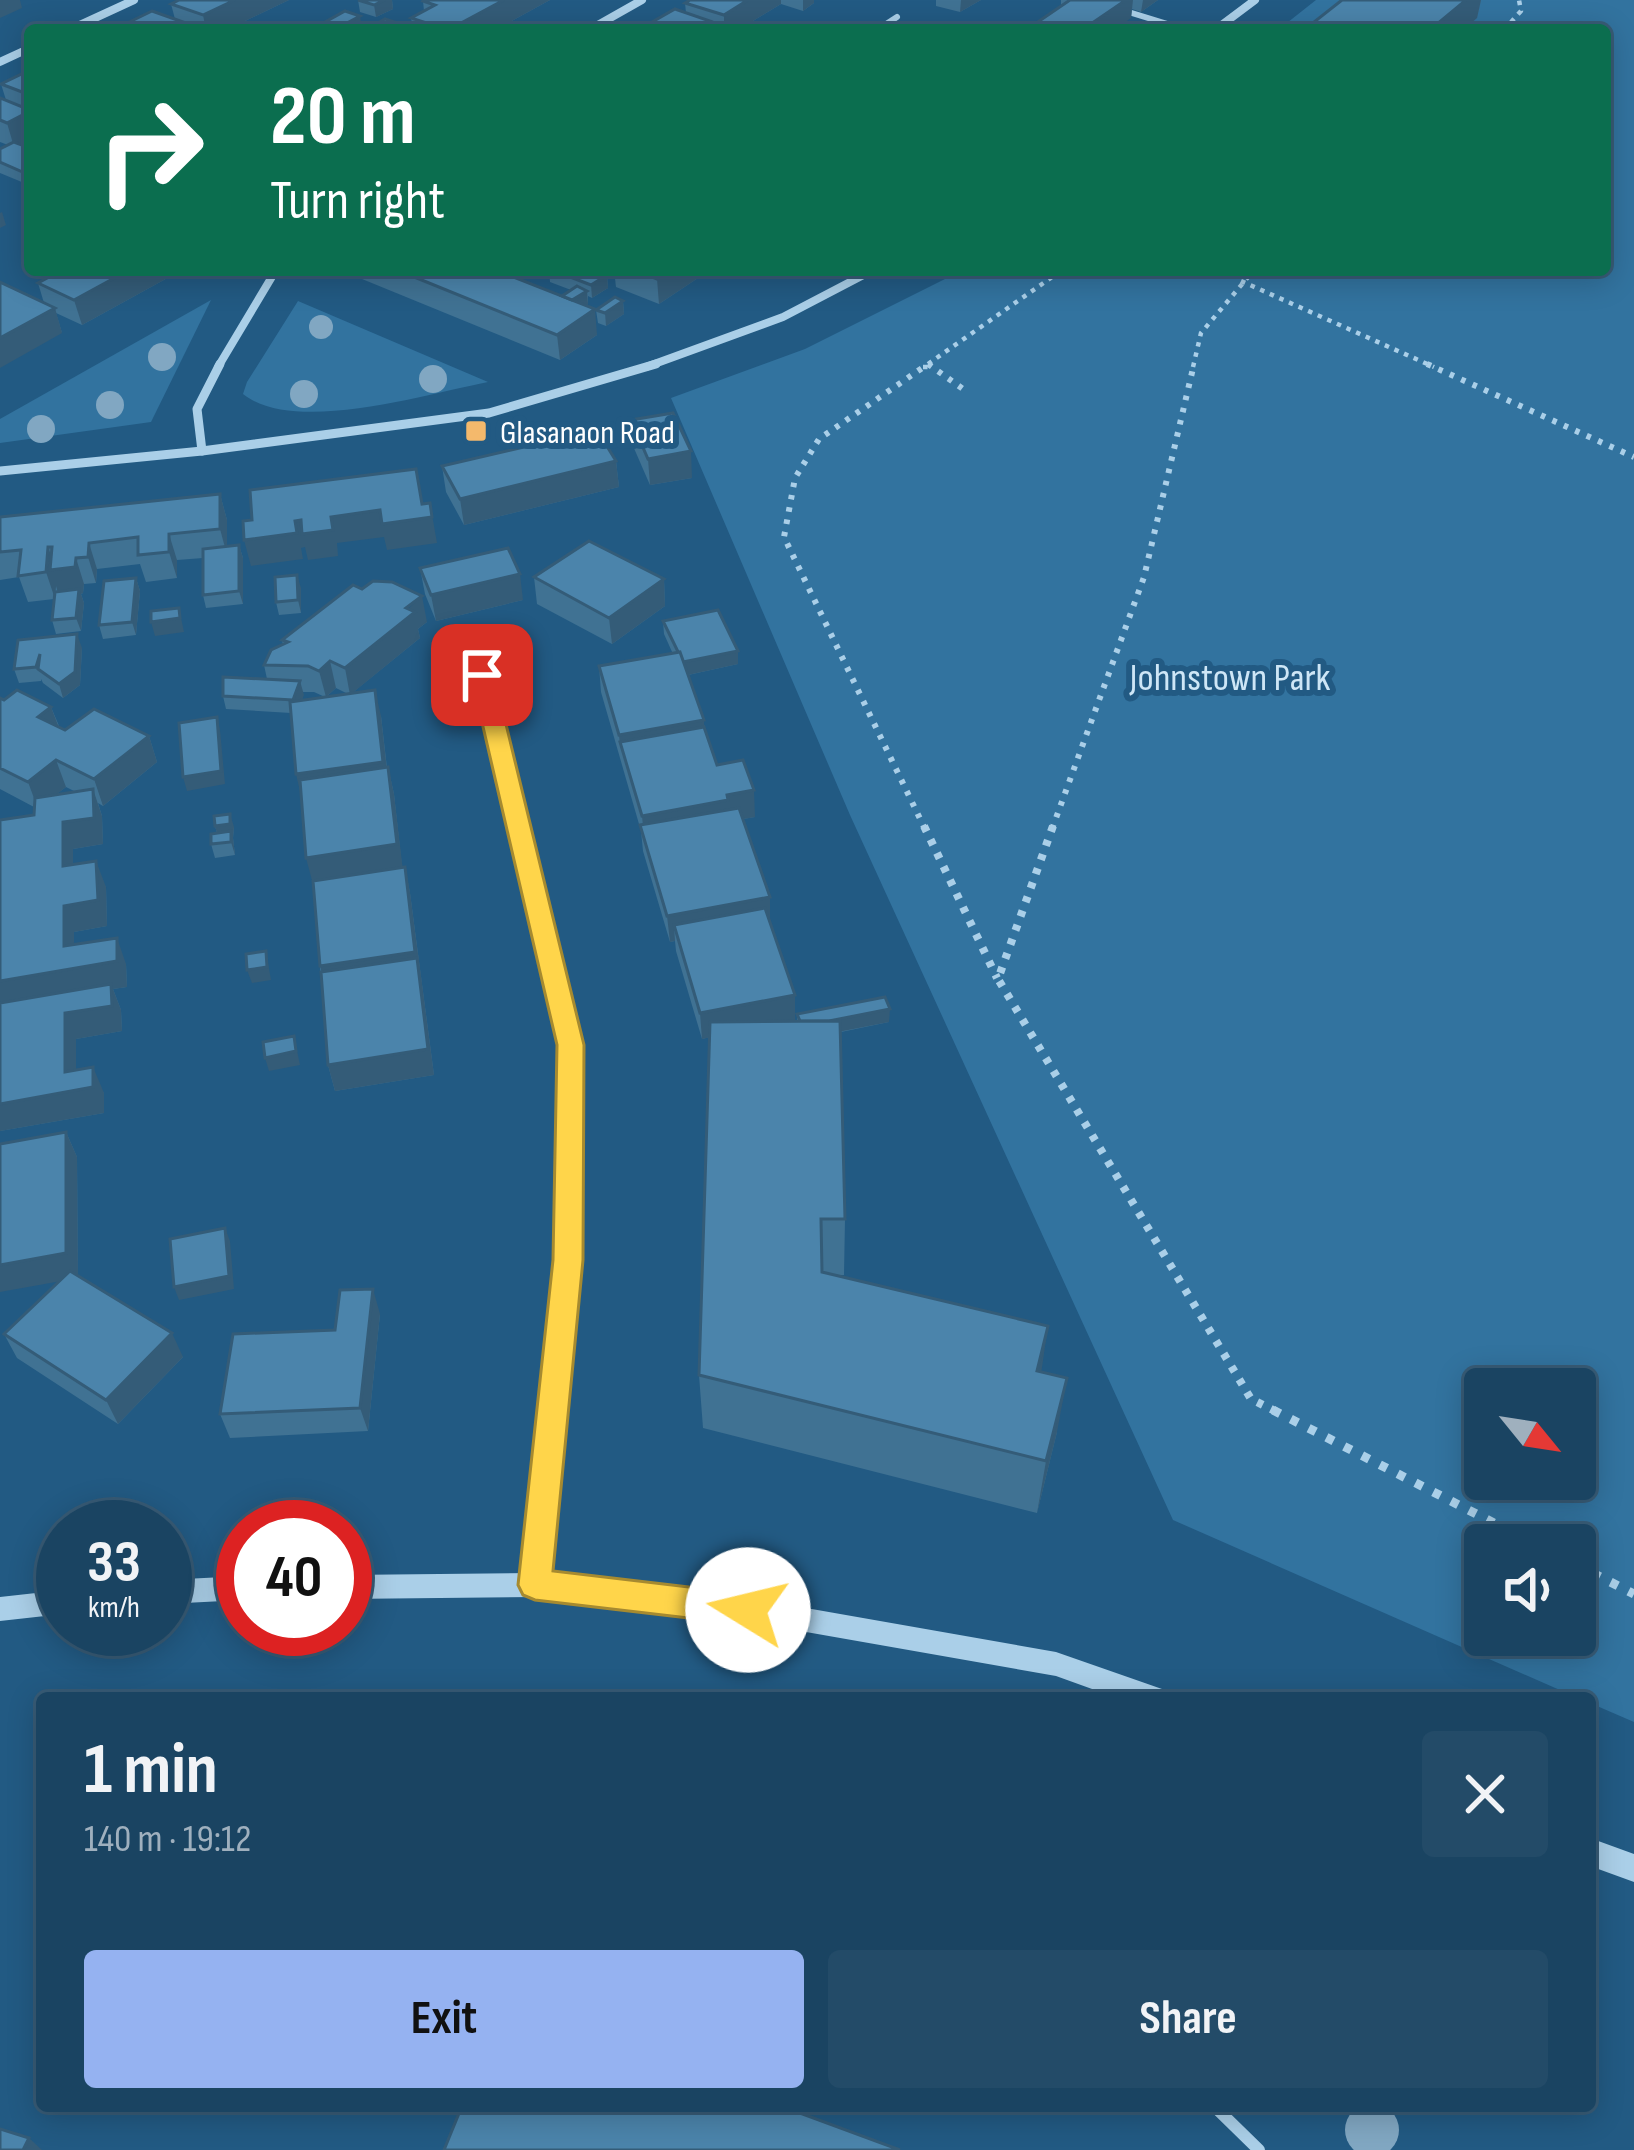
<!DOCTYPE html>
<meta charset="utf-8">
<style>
body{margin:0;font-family:"Sofia Sans Condensed",sans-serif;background:#234b68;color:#f1f3f6;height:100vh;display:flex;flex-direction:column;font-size:45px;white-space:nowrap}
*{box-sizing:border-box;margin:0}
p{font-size:39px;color:#9fb0be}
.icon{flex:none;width:66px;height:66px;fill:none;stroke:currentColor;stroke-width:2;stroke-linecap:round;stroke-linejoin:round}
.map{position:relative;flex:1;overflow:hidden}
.side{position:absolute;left:36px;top:1692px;width:1560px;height:420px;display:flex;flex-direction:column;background:#1a4462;border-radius:12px;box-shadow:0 6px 30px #0003,0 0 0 3px #385c77}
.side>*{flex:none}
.hud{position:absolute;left:24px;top:24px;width:1587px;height:252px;border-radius:12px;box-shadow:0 6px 30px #0003,0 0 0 3px #385c77;background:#0b6e4f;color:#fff;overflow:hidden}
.needle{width:78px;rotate:120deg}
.buttons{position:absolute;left:1464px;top:1368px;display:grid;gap:24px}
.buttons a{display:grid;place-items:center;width:132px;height:132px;border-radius:12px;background:#1a4462;box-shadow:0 6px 30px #0003,0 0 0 3px #385c77;font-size:60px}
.speed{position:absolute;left:36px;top:1500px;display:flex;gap:24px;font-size:60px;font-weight:700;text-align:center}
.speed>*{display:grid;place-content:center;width:156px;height:156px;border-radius:50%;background:#1a4462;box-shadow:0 6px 30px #0003,0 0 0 3px #385c77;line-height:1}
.speed small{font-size:30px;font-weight:400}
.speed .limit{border:18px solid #d22;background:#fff;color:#111}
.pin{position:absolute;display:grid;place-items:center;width:102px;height:102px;color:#fff;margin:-51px;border-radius:24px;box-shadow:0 6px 18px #0006}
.me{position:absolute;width:132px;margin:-66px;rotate:279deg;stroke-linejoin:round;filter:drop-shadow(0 0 9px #0008)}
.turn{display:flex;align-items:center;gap:42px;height:252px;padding:0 48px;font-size:54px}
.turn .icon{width:156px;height:156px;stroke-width:2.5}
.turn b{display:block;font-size:84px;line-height:102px}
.round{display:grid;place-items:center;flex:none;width:126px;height:126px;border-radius:12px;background:#234b68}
.headline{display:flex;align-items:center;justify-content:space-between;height:204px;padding:0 48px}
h1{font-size:72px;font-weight:700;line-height:90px}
.action{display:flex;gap:24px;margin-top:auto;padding:24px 48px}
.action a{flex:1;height:138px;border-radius:12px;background:#95b2f1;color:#111;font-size:48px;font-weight:700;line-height:138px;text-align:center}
.action a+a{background:#234b68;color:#f1f3f6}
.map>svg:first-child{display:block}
.green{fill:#32739f;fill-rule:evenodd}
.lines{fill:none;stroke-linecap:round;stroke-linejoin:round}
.path-far3{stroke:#aacfe8;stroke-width:4.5;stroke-dasharray:4.5 6;stroke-linecap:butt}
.path-far2{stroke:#aacfe8;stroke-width:6;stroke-dasharray:4.5 8;stroke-linecap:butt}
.path-far1{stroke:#aacfe8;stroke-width:8;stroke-dasharray:6 9;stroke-linecap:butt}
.path{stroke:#aacfe8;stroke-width:9;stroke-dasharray:8 12;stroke-linecap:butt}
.service-far1{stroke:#aacfe8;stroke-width:6}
.service{stroke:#aacfe8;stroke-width:12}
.minor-far3{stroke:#aacfe8;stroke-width:8}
.minor-far2{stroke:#aacfe8;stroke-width:9}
.minor-far1{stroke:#aacfe8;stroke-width:12}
.minor{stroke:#aacfe8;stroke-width:15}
.tertiary{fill:#aacfe8;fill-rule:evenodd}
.tree{fill:#81a7c2}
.wall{fill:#407293;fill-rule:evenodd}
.shaded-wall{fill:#345c78}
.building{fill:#4b84ab;stroke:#345c78;stroke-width:3}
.route{fill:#ffd54a;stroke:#a68a30;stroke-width:3}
.poi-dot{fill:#f4b96c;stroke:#225a83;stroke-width:4.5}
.labels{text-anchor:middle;stroke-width:12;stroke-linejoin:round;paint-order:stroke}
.far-poi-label{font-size:33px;fill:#fff;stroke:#225a83;text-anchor:start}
.park-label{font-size:39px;fill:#cee6f6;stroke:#225a83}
</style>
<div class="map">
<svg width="1634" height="2150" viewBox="0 0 1634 2150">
<rect width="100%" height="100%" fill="#225a83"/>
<g class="green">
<path d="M1316 0H1634V1722L1590 1703V1698H1578L1173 1520 850 815 671 398 805 349 963 270H1605V30H1278ZM1485 1389H1575V1479H1485ZM1485 1545H1575V1635H1485Z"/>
<path d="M211 300 151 422 0 443V419Z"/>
<path d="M298 301 488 382C426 394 295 435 243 394L247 382Z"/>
</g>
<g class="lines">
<g class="path-far3">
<path d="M1504 30 1521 11 1519 0"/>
<path d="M1241 281 1434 367"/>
<path d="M928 364 1062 270"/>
<path d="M923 367H933"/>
<path d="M1193 367 1201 333 1254 270"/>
</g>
<g class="path-far2">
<path d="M928 364 963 389"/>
<path d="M1427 364 1634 457"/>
<path d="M925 829 784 537 795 478 819 439 928 364"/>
<path d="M1052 829 1144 577 1194 364"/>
</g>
<g class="path-far1">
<path d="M924 826 997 978"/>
<path d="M1053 826 998 979 1251 1399 1279 1413"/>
</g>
<g class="path">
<path d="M1273 1410 1537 1545"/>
<path d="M1575 1564 1634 1594"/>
</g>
<g class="service-far1">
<path d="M1122 10 1187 30"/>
<path d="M877 30 897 17"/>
</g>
<path class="service" d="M1214 2106 1259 2150"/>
<g class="minor-far3">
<path d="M69 30 134 0"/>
<path d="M589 30 642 0"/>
<path d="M1215 30 1255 0"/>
<path d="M0 62 30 48"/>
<path d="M218 367 276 270"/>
<path d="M646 367 783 317 873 270"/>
</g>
<g class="minor-far2">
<path d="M202 451 197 409 220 364"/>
<path d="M0 471 202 451 489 413 656 364"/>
<path d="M482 675 519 829"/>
</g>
<path class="minor-far1" d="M518 826 571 1045 568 1260 552 1413"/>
<path class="minor" d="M535 1585 553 1410"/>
<g class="tertiary">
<path d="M535 1573 704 1590 1056 1652 1162 1689 1166 1698H1117L1056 1676 704 1614 535 1597 345 1599V1575Z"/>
<path d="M243 1576V1600L165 1604V1580Z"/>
<path d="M63 1590V1614L0 1621V1597Z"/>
<path d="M1590 1838 1634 1854V1882L1590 1866Z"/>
</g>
</g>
<g class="tree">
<circle cx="321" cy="327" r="12"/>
<circle cx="162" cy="357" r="14"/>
<circle cx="433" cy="379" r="14"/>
<circle cx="304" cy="394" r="14"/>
<circle cx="110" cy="405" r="14"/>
<circle cx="41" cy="429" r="14"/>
<circle cx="1372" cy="2130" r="27"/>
</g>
<g class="wall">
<path d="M179 0H289L226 30H113L175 19 171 4Z"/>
<path d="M358 0H392L393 9 376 17 360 12Z"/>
<path d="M550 0 495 30H373V26L413 28 411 18 424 11 423 1Z"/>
<path d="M690 0H814V3L803 11 781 4 738 30H638L686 13 685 3Z"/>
<path d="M936 0H981L960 12 936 6Z"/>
<path d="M1061 0H1158L1141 12 1132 9 1131 18 1061 6Z"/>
<path d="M1342 0H1481L1477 18 1463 30H1312L1314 22Z"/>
<path d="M30 70V139L20 144 29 185 0 173V149L8 145 0 142V98L6 100 1 84Z"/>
<path d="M62 270H182L82 325 56 313 62 333 44 303 38 283Z"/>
<path d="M340 270H516L517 279 562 296 571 290 550 282 549 270H594L607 275 608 288 592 298 588 296V304L585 306 597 335 560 360Z"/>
<path d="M614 270H710L659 304 616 287Z"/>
<path d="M623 301 624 314 606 326 598 323 596 310Z"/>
<path d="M631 420 692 478 650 485 633 446Z"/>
<path d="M616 461 619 487 464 525 446 492 442 466Z"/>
<path d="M220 494 227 520V546L239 545 243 558V604L206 608 203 595V558L177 560V578L146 582 140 564 97 569 96 583 84 584 83 593 81 594 84 603 81 631 56 634 52 620 54 599 28 602 19 577 0 580V517Z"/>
<path d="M420 568 523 600 436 621 425 594Z"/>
<path d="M534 577 664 579 665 606 612 644 537 604Z"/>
<path d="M136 578 140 591 136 635 103 639 99 625Z"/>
<path d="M301 588V613L279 615 276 602Z"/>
<path d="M663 621 738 651V664L688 675 717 765 755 817 743 819 770 923 795 995V1020L797 1021V1014L889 1022 841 1032 845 1219 844 1275H833L1041 1372 1057 1432 1037 1513 703 1428 699 1375 710 1037 702 1039 676 951 675 941 670 942 643 851 641 831 601 692 599 666 673 654 664 634Z"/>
<path d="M427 622 418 629 420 638 352 693 381 716 387 768 388 767 394 794 402 867H405L410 893 434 1075 335 1091 328 1065 313 883 291 713 226 709 223 696 267 679 264 665 283 645 282 640ZM336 688 348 694 326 697ZM303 692H314L325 697 302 700Z"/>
<path d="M82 648 80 685 63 698 43 683 41 679V681L19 683 14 669Z"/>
<path d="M0 698 51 707 59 726 65 730 149 736 157 762 103 806 98 803 102 816 103 844 73 849V864L106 887 107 926 74 932V945L126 964 127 987 113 989 121 1010 122 1031 76 1039V1070L104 1093V1113L0 1131 34 807 0 789ZM66 787 76 792 55 795Z"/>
<path d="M215 826 234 827 233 838 235 855 215 858 211 844 217 833Z"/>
<path d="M66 1132 77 1157 78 1276 183 1357 118 1424 17 1358 4 1334 60 1281Z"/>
<path d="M380 1314 368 1431 230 1438 220 1414 335 1330Z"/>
</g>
<g class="shaded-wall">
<path d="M0 0H20L22 8 0 18Z"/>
<path d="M235 0H289L226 30H206L203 15Z"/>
<path d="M385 0H392L393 9 376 17 374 5Z"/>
<path d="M504 0H550L495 30H448Z"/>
<path d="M748 0H781V4L738 30H724V15Z"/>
<path d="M803 0H814V3L803 11Z"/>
<path d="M961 0H981L960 12Z"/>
<path d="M1126 0H1133L1131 18 1114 30H1082Z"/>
<path d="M1143 0H1158L1141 12Z"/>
<path d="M1466 0H1481L1477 18 1463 30H1430Z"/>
<path d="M360 16 362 28 359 30H334Z"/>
<path d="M710 21 711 30H694Z"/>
<path d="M30 111V139L14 147 7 123Z"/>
<path d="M2 212 6 225 0 228V213Z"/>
<path d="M129 270H182L82 325 74 300Z"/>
<path d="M500 270H516L518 286 498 271Z"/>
<path d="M671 270H710L659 304 657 279Z"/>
<path d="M607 275 608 288 592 298 591 285Z"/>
<path d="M587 291 588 304 569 316 568 303Z"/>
<path d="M623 301 624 314 606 326 605 313Z"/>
<path d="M55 308 62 333 0 368V338Z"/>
<path d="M595 309 597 335 560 360 557 335Z"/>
<path d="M691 451 692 478 650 485 648 459Z"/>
<path d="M616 461 619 487 464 525 460 499Z"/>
<path d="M220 494 227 520V555L220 529Z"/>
<path d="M430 503 437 543 387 550 384 537 337 543 338 556 308 560 305 547 301 548 303 559 251 566 244 540 295 521Z"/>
<path d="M169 534 177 560V578L169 552Z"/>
<path d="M89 543 97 569 96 583 88 557Z"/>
<path d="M239 545 243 558V604L239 591Z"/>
<path d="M48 547 56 569 76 558 84 584 83 593 81 594 84 603 81 631 76 618 59 596 56 586 55 599 46 572Z"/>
<path d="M520 574 523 600 436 621 431 595Z"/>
<path d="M297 575 301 588V613L298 600Z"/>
<path d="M136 578 140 591 136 635 132 622Z"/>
<path d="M664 579 665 606 612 644 609 618Z"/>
<path d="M422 596 427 622 418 629 420 638 350 695 345 668Z"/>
<path d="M179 608 184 632 155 636 151 622Z"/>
<path d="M77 634 82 648 80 685 63 698 59 684Z"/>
<path d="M738 651V664L683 676 682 662Z"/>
<path d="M330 661 336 688 326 697 319 671Z"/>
<path d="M300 681 304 695 296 714 293 700Z"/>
<path d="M375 690 381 716 389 788 302 800 296 774Z"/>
<path d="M51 707 61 733 38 717Z"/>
<path d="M217 717 220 730 225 784 187 791 183 777Z"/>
<path d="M704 720 705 747 620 745 619 735Z"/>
<path d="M149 736 157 762 103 806 94 779Z"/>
<path d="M56 760 66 787 38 809 28 782Z"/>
<path d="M388 767 394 794 403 871 313 884 306 858Z"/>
<path d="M93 789 102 816 103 844 73 849V892L63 866V822Z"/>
<path d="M754 790 755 817 644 836 642 816Z"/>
<path d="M230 814 234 827 233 838 235 855 231 842 219 840 215 826Z"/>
<path d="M96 861 106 887 107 926 74 932V968L117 938 126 964 127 987 113 989 121 1010 122 1031 76 1039V1090L93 1067 104 1093V1113L0 1131V981L64 946V906Z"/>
<path d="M405 867 410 893 434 1075 335 1091 328 1065 327 992 320 966Z"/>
<path d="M770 897V923L674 925 675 941 670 942 667 916Z"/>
<path d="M266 951 271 980 252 983 247 970Z"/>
<path d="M795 995V1020L702 1039 700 1013Z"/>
<path d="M890 1009 889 1022 802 1039 801 1026Z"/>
<path d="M294 1036 300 1065 269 1071 265 1058Z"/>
<path d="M66 1132 77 1157 78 1278 0 1292V1265Z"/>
<path d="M225 1228 230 1241 234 1289 179 1300 174 1287Z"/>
<path d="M373 1289 380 1314 368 1431 360 1408Z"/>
<path d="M1048 1326 1040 1381 1037 1371Z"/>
<path d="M172 1333 183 1357 118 1424 106 1400Z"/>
<path d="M1067 1378 1057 1432 1037 1513 1046 1461Z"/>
<path d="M29 2138 42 2150H23Z"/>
</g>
<g class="building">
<path d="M179 0H235L203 15 171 4Z"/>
<path d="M358 0H385L374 5Z"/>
<path d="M424 0H504L448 30 411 18 435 5 423 1Z"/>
<path d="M690 0H748L724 15 685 3Z"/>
<path d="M1070 0H1126L1082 30H1026Z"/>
<path d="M1342 0H1466L1430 30H1343L1314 22Z"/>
<path d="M675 9 710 21 694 30H638Z"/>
<path d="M152 11 200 28 196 30H113Z"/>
<path d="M345 11 360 16 334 30 318 26Z"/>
<path d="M385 19 419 30H385L373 26Z"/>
<path d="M30 70V95L1 84Z"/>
<path d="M0 98 30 110V111L7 123 0 120Z"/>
<path d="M14 142 30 148V170L25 173 0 162V149Z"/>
<path d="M62 270H129L74 300 38 283Z"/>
<path d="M397 270H500L498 271 595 309 557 335Z"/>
<path d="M552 270H594L607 275 591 285Z"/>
<path d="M635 270H671L657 279Z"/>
<path d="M0 282 55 308 0 338Z"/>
<path d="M577 286 587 291 572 300 562 296Z"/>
<path d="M615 297 623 301 605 313 596 310Z"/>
<path d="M673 413 691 451 648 459 631 420Z"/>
<path d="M597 430 616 461 460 499 442 466Z"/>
<path d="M416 469 422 504 430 503 432 517 382 524 380 510 331 517 333 530 302 534 301 520 295 521 297 533 244 540 243 521 252 520 250 490Z"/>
<path d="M220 494V529L169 534V552L138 555V537L89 543 88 557 76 558 75 567 50 570 52 547H48L46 572 18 576 21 550 0 552V517Z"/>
<path d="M589 541 664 579 609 618 534 577Z"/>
<path d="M239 545V591L203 595V549Z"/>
<path d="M508 548 520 574 431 595 420 568Z"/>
<path d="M297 575 298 600 276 602 275 577Z"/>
<path d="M136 578 132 622 99 625 104 581Z"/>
<path d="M373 581 392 582 422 596 406 608 415 612 345 668 330 661 319 671 308 666 264 665 271 650 288 642 282 640 353 585 362 589Z"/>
<path d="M79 589 76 618 52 620 55 592Z"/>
<path d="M179 608 180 618 151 622V611Z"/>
<path d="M718 610 738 651 683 662 663 621Z"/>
<path d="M77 634 75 672 59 684 38 669 40 654 36 667 14 669 18 640Z"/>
<path d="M680 652 704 720 619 735 599 666Z"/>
<path d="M223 677 300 681 293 700 223 696Z"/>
<path d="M17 690 51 707 38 717 65 730 94 709 149 736 94 779 56 760 28 782 0 768V698L4 700Z"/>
<path d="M375 690 383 762 296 774 290 702Z"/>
<path d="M217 717 221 771 183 777 179 723Z"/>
<path d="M704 727 717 765 743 760 754 790 727 795 728 800 642 816 620 742Z"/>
<path d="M388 767 397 844 306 858 300 780Z"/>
<path d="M93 789 94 818 63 822V866L96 861 98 900 64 906V946L117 938V961L0 981V820L34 815 35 798Z"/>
<path d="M739 808 770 897 667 916 640 825Z"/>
<path d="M230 814V824L215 826 214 816Z"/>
<path d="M231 831V842L211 844V834Z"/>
<path d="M405 867 415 952 320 966 313 881Z"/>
<path d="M765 908 795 995 700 1013 674 925Z"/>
<path d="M266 951 267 967 247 970 246 954Z"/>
<path d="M417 958 428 1049 328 1065 321 972Z"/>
<path d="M111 984 112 1006 65 1013V1072L93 1067V1087L0 1104V1003Z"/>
<path d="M885 997 890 1009 829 1021H800L797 1014Z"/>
<path d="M840 1021 845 1219H821L822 1272 1048 1326 1037 1371 1067 1378 1046 1461 699 1375 710 1022Z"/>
<path d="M294 1036 296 1051 265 1058 263 1042Z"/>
<path d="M66 1132V1253L0 1265V1144Z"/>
<path d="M225 1228 229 1276 174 1287 170 1239Z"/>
<path d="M70 1271 172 1333 106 1400 4 1334Z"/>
<path d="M373 1289 360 1408 220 1414 233 1334 335 1330 340 1290Z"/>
<path d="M462 2106H781L900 2150H444Z"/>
<path d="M0 2129 29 2138 23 2150H0Z"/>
</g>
<path class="route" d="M482 668 494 675 584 1045 583 1260 553 1571 748 1594 760 1599 765 1610 760 1621 748 1625 535 1600 523 1595 518 1585 553 1260 557 1045 471 675Z"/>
<rect class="poi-dot" x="464" y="419" width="24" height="24" rx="6"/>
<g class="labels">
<g class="far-poi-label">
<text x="500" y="443">Glasanaon Road</text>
</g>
<g class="park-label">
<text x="1230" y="690">Johnstown Park</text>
</g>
</g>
</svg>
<div class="buttons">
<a><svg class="needle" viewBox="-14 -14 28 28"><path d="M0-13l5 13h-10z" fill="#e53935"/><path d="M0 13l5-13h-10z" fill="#9fb0be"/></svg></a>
<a><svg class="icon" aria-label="sound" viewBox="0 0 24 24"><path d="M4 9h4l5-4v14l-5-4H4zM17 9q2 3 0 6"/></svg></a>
</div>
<div class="speed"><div>33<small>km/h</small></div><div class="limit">40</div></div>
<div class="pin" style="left:482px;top:675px;background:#d93025"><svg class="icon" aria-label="arrive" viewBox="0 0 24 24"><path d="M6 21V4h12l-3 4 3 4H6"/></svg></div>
<svg class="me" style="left:748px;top:1610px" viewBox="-20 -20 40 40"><circle r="19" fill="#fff"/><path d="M0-13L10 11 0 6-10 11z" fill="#ffd54a"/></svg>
<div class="hud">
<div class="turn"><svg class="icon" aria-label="right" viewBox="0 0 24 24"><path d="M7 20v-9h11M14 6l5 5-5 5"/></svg><div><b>20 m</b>Turn right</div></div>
</div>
<section class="side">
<div class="headline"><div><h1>1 min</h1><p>140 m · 19:12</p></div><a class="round"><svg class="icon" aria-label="close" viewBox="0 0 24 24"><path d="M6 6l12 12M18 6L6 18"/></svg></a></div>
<div class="action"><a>Exit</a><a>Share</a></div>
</section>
</div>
